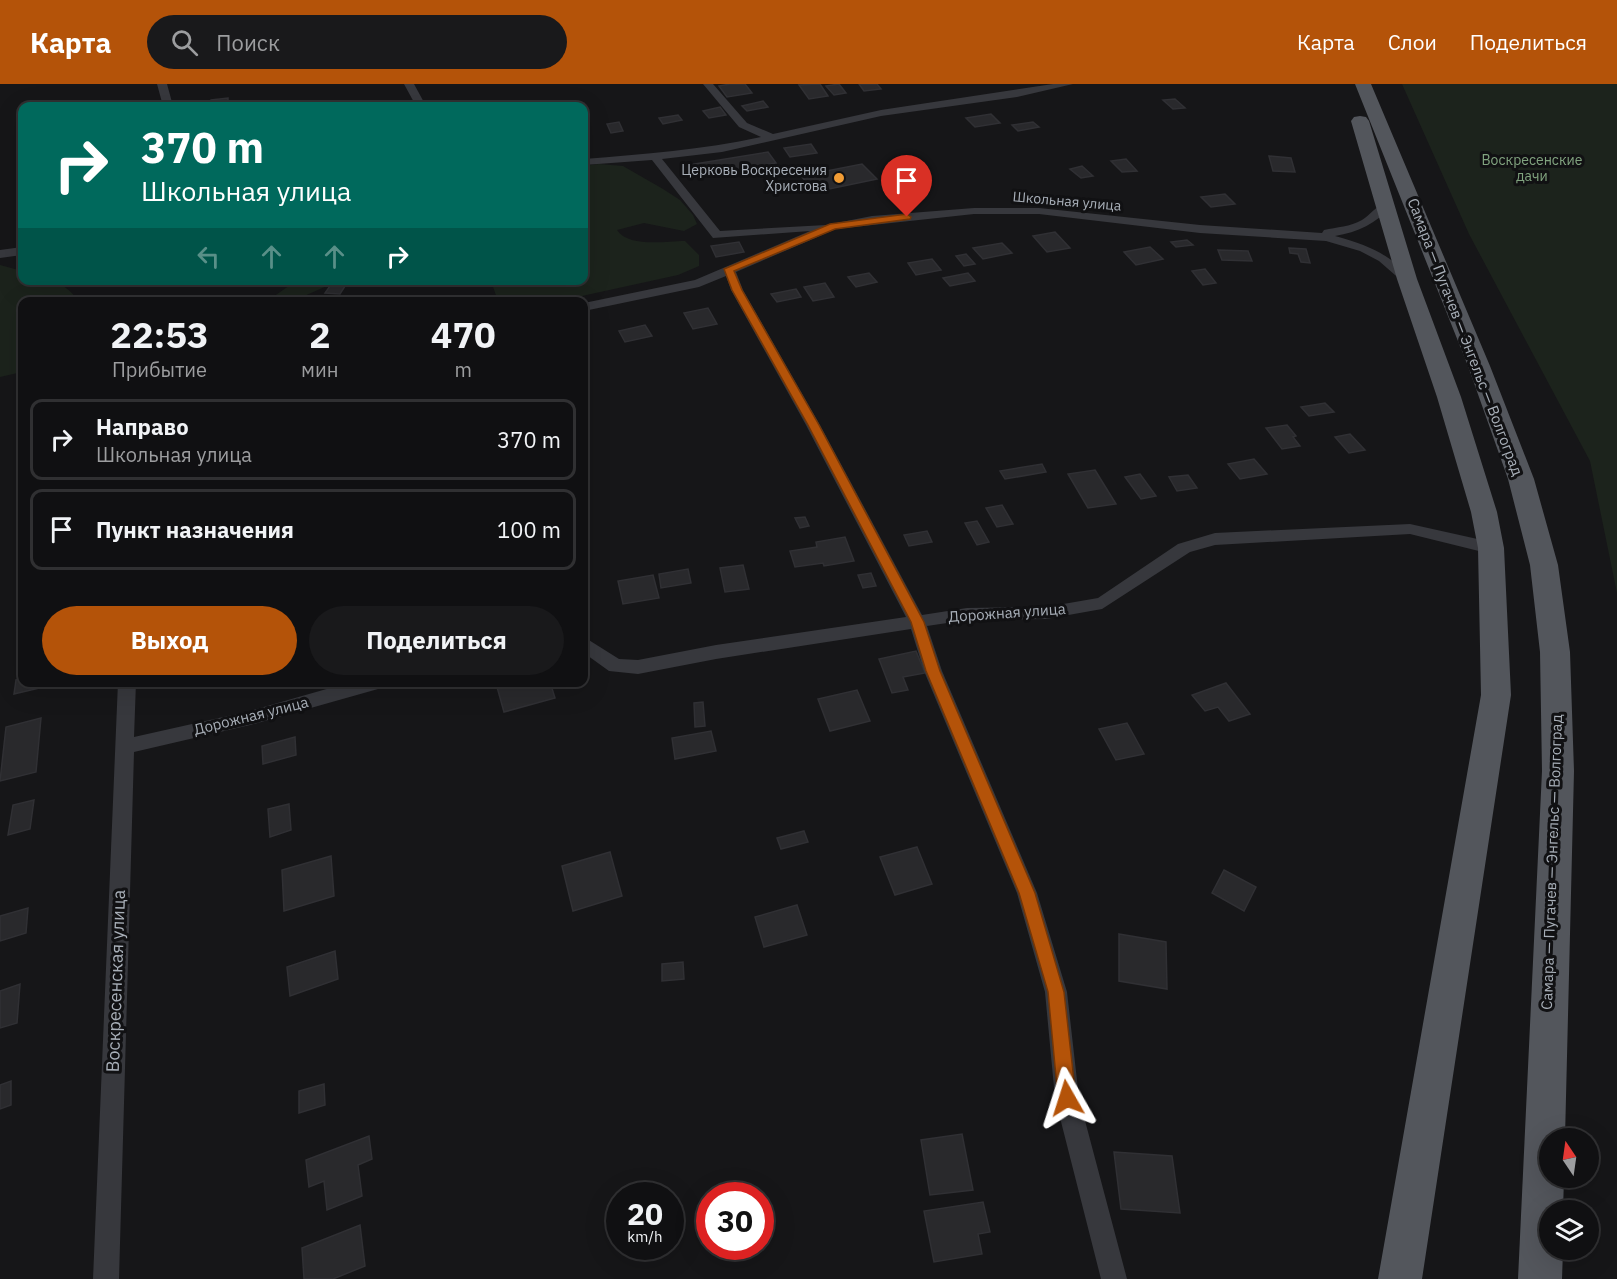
<!DOCTYPE html>
<html lang="ru">
<meta charset="utf-8">
<style>
body{margin:0;font-family:"IBM Plex Sans",sans-serif;background:#19191b;color:#f1f3f6;height:100vh;display:flex;flex-direction:column;font-size:22px;white-space:nowrap}
*{box-sizing:border-box;margin:0}
p{font-size:20px;color:#9c9d9f}
.icon{flex:none;width:33px;height:33px;fill:none;stroke:currentColor;stroke-width:2;stroke-linecap:round;stroke-linejoin:round}
.map{position:relative;flex:1;overflow:hidden}
.drawer{position:absolute;left:18px;top:213px;width:570px;height:390px;display:flex;flex-direction:column;background:#101012;border-radius:12px;box-shadow:0 6px 24px #0002,0 0 0 2px #303032}
.drawer>*{flex:none}
.banner{position:absolute;left:18px;top:18px;width:570px;height:183px;border-radius:12px;box-shadow:0 6px 24px #0002,0 0 0 2px #303032;background:#00695c;color:#fff;overflow:hidden}
.needle{width:39px;rotate:347deg}
.controls{position:absolute;left:1539px;top:1044px;display:grid;gap:12px}
.controls a{display:grid;place-items:center;width:60px;height:60px;border-radius:50%;background:#101012;box-shadow:0 6px 24px #0002,0 0 0 2px #303032;font-size:30px}
.speed{position:absolute;left:606px;top:1098px;display:flex;gap:12px;font-size:30px;font-weight:700;text-align:center}
.speed>*{display:grid;place-content:center;width:78px;height:78px;border-radius:50%;background:#101012;box-shadow:0 6px 24px #0002,0 0 0 2px #303032;line-height:1}
.speed small{font-size:15px;font-weight:400}
.speed .limit{border:9px solid #d22;background:#fff;color:#111}
.pin{position:absolute;display:grid;place-items:center;width:51px;height:51px;color:#fff;margin:-62px -26px;border-radius:50% 50% 50% 0;rotate:-45deg;box-shadow:0 0 6px #0007}
.pin .icon{rotate:45deg}
.me{position:absolute;width:66px;margin:-33px;rotate:354deg;stroke-linejoin:round;filter:drop-shadow(0 0 4px #0008)}
.turn{display:flex;align-items:center;gap:21px;height:126px;padding:0 24px;font-size:27px}
.turn .icon{width:78px;height:78px;stroke-width:2.5}
.turn b{display:block;font-size:42px;line-height:51px}
.lanes{display:flex;align-items:center;height:57px;padding:0 24px;background:#0003;justify-content:center;gap:30px;direction:ltr}
.lanes .off{opacity:.35}
.eta{display:flex;justify-content:space-evenly;align-items:center;height:102px;text-align:center}
.eta b{font-size:36px;font-weight:700;line-height:42px}
.cta{display:flex;gap:12px;margin-top:auto;padding:12px 24px}
.cta a{flex:1;height:69px;border-radius:36px;background:#b45309;color:#fff;font-size:24px;font-weight:700;line-height:69px;text-align:center}
.cta a+a{background:#19191b;color:#f1f3f6}
ul{padding:0;list-style:none}
li{display:flex;align-items:center;gap:18px;height:81px;margin:0 12px 9px;padding:0 12px;border:3px solid #303032;border-radius:12px}
li div{flex:1}
li b{display:block;font-size:22px}
li em{font-style:normal}
header{display:flex;align-items:center;gap:36px;box-sizing:border-box;height:84px;padding:0 30px;background:#b45309;color:#fff}
header strong{font-size:28px}
nav{display:flex;gap:33px;margin-inline-start:auto;font-size:21px}
.search{width:420px;height:54px;background:#19191b;display:flex;align-items:center;gap:15px;box-sizing:border-box;padding:0 21px;border-radius:33px;color:#9c9d9f;font-size:22px}
.map>svg:first-child{display:block}
.green{fill:#1c231c}
.building{fill:#29292c;stroke:#303034;stroke-width:1.5}
.lines{fill:none;stroke-linecap:round;stroke-linejoin:round}
.street{fill:#37383d;fill-rule:evenodd}
.primary{fill:#53565c;fill-rule:evenodd}
.route{fill:#b45309;stroke:#753606;stroke-width:1.5}
.poi-dot{fill:#f19c35;stroke:#111113;stroke-width:2}
.labels{text-anchor:middle;stroke-width:6;stroke-linejoin:round;paint-order:stroke}
.far-park-label{font-size:14px;fill:#81a37f;stroke:#111113}
.far-poi-label{font-size:14px;fill:#a8afb8;stroke:#111113;text-anchor:end}
.far-street-label{font-size:14px;fill:#a8afb8;stroke:#111113}
.street-label{font-size:15px;fill:#a8afb8;stroke:#111113}
.near-street-label{font-size:18px;fill:#a8afb8;stroke:#111113}
</style>
<header>
<strong>Карта</strong>
<div class="search"><svg class="icon" aria-label="search" viewBox="0 0 24 24"><circle cx="10" cy="10" r="6"/><path d="M15 15l6 6"/></svg>Поиск</div>
<nav><a>Карта</a><a>Слои</a><a>Поделиться</a></nav>
</header>
<div class="map">
<svg width="1617" height="1195" viewBox="0 0 1617 1195">
<rect width="100%" height="100%" fill="#161618"/>
<g class="green">
<path d="M1402 0H1617V509L1590 377 1469 150Z"/>
<path d="M599 80 623 82 663 105 680 116 693 131 697 140 684 147 644 139 617 146C629 164 665 157 685 157L699 171V182L678 191 559 217H498L491 197 584 196V82Z"/>
<path d="M0 181 22 187V196C51 196 60 194 79 217L22 218V288L0 293Z"/>
<path d="M296 197H338L293 217 259 218 273 213Z"/>
</g>
<g class="building">
<path d="M730 0H745L752 9 727 13 719 2Z"/>
<path d="M820 0 828 12 809 15 799 1Z"/>
<path d="M839 0 846 9 834 11 826 2Z"/>
<path d="M859 0H877L881 5 864 7Z"/>
<path d="M228 14V22H210L211 16Z"/>
<path d="M1175 15 1185 24 1173 25 1163 16Z"/>
<path d="M763 17 768 23 747 27 742 22Z"/>
<path d="M720 23 726 31 709 34 703 27Z"/>
<path d="M991 30 1000 39 975 43 966 34Z"/>
<path d="M678 31 682 36 663 40 659 34Z"/>
<path d="M619 38 623 47 611 49 607 40Z"/>
<path d="M1033 38 1039 43 1018 47 1012 41Z"/>
<path d="M811 60 817 69 790 73 784 64Z"/>
<path d="M768 68 776 79 696 93 688 81Z"/>
<path d="M1269 72 1291 74 1295 88 1273 87Z"/>
<path d="M1126 75 1137 87 1122 88 1111 77Z"/>
<path d="M862 80 877 95 815 108 801 92Z"/>
<path d="M1082 82 1093 92 1081 94 1070 85Z"/>
<path d="M1225 110 1235 120 1211 123 1201 113Z"/>
<path d="M1055 148 1070 164 1047 168 1033 152Z"/>
<path d="M1187 156 1193 161 1176 163 1171 158Z"/>
<path d="M739 158 744 168 716 173 711 162Z"/>
<path d="M1002 159 1012 169 983 175 973 164Z"/>
<path d="M1150 163 1163 175 1136 181 1124 168Z"/>
<path d="M1289 164 1306 165 1310 179 1301 178 1298 170 1290 169Z"/>
<path d="M1218 166 1248 167 1252 177 1222 176Z"/>
<path d="M966 170 975 180 964 182 956 172Z"/>
<path d="M932 175 941 186 916 191 908 179Z"/>
<path d="M1205 185 1216 199 1203 201 1192 187Z"/>
<path d="M869 189 877 198 856 203 848 193Z"/>
<path d="M968 189 975 197 950 202 943 194Z"/>
<path d="M332 199H347L340 210 325 209Z"/>
<path d="M825 199 834 213 813 217 804 203Z"/>
<path d="M796 205 801 213 777 218 771 210Z"/>
<path d="M708 224 717 240 693 245 684 229Z"/>
<path d="M645 241 652 252 625 258 619 247Z"/>
<path d="M1325 319 1334 328 1309 332 1301 323Z"/>
<path d="M1287 341 1296 352 1293 353 1300 362 1282 365 1266 344Z"/>
<path d="M1350 350 1365 366 1349 369 1335 353Z"/>
<path d="M1254 375 1267 390 1240 395 1228 380Z"/>
<path d="M1042 380 1046 388 1005 395 1000 387Z"/>
<path d="M1095 386 1116 420 1088 424 1068 390Z"/>
<path d="M1140 390 1156 412 1141 415 1125 393Z"/>
<path d="M1188 391 1197 404 1177 407 1169 393Z"/>
<path d="M1002 421 1013 440 997 443 986 424Z"/>
<path d="M805 433 809 442 800 444 795 434Z"/>
<path d="M977 437 989 458 977 461 965 439Z"/>
<path d="M927 447 932 458 909 462 904 451Z"/>
<path d="M845 453 854 477 824 482 823 479 795 483 790 467 817 463 816 458Z"/>
<path d="M743 481 749 505 725 508 720 484Z"/>
<path d="M688 485 691 499 661 504 659 490Z"/>
<path d="M871 489 876 502 863 504 858 491Z"/>
<path d="M653 491 659 514 623 520 618 497Z"/>
<path d="M916 567 925 589 903 593 908 606 892 609 879 575Z"/>
<path d="M22 595V598H44V603L14 610 16 596Z"/>
<path d="M512 598H550L555 614 504 628 497 603Z"/>
<path d="M1226 599 1250 630 1229 637 1218 623 1205 627 1192 611Z"/>
<path d="M857 606 870 637 830 647 818 615Z"/>
<path d="M703 618 705 642 695 643 694 619Z"/>
<path d="M41 634 36 688 0 697 6 643Z"/>
<path d="M1127 639 1144 670 1116 676 1099 645Z"/>
<path d="M711 647 716 667 675 675 672 654Z"/>
<path d="M295 653 296 671 263 680 262 662Z"/>
<path d="M34 716 30 745 8 751 13 721Z"/>
<path d="M289 720 291 746 270 753 268 725Z"/>
<path d="M804 747 808 758 781 765 777 754Z"/>
<path d="M917 763 932 800 895 811 880 773Z"/>
<path d="M610 768 622 812 573 827 562 782Z"/>
<path d="M331 772 334 812 284 827 282 786Z"/>
<path d="M1224 786 1256 803 1244 827 1212 809Z"/>
<path d="M797 821 807 851 764 863 755 833Z"/>
<path d="M28 824 26 849 0 857V832Z"/>
<path d="M1119 850 1166 858 1167 905 1119 897Z"/>
<path d="M335 867 338 895 290 912 287 883Z"/>
<path d="M683 878 684 895 662 897V880Z"/>
<path d="M20 900 17 939 0 944V907Z"/>
<path d="M11 997V1021L0 1025V1001Z"/>
<path d="M324 1000 325 1021 299 1029V1007Z"/>
<path d="M962 1050 973 1106 930 1111 921 1056Z"/>
<path d="M369 1052 372 1075 358 1081 362 1112 327 1126 324 1097 309 1103 306 1076Z"/>
<path d="M1114 1068 1172 1072 1180 1129 1121 1125Z"/>
<path d="M983 1118 990 1148 978 1150 982 1170 934 1178 924 1127Z"/>
<path d="M360 1141 365 1182 333 1195H304L302 1164Z"/>
</g>
<g class="lines">
<g class="street">
<path d="M157 0H167L173 22H163Z"/>
<path d="M404 0H414L426 22H416Z"/>
<path d="M703 0H713L747 39 773 50 881 26 1053 0H1073L1017 13 881 32 722 68 662 75 720 147 826 141 872 132 974 124H1039L1200 141 1322 149 1324 146C1337 143 1350 143 1362 136 1370 131 1376 122 1385 119L1391 122C1376 140 1358 148 1335 152 1370 162 1384 168 1411 192L1413 195 1411 198H1403L1379 177 1360 167 1326 157 1200 149 1039 130H974L836 145 736 188 743 206 820 341 922 531 967 524 1046 523 1098 514 1178 460 1215 449 1410 440 1491 458 1497 460 1499 464 1497 468 1491 470 1410 450 1215 461 1190 468 1102 525 1046 535 967 536 927 542 942 587 1037 809 1067 908 1079 1014 1127 1195H1101L1055 1014 1045 908 1017 809 924 587 911 545 716 575 638 590 609 587 584 569V553L619 575 638 576 716 561 906 533 806 341 731 206 726 192 699 203 584 227V219L695 196 810 147 713 154 652 76 584 81V75C644 70 702 66 761 53L739 43Z"/>
<path d="M22 163V171L0 174V166Z"/>
<path d="M118 598H136L134 653 250 627 351 598H387L384 603 378 605 250 641 134 668 119 1195H93Z"/>
</g>
<g class="primary">
<path d="M1355 0H1371L1490 282 1534 395 1558 481 1570 568 1574 687 1565 1054H1550V1094H1564L1563 1126H1550V1166H1563L1562 1195H1518L1542 687 1540 568 1530 481 1508 395 1468 282Z"/>
<path d="M1360 32 1366 33 1369 37 1417 195 1461 313 1497 428 1504 464 1511 611 1422 1195H1378L1481 611 1478 464 1471 428 1437 313 1397 195 1351 37 1354 33Z"/>
</g>
</g>
<path class="route" d="M907 130 911 133 910 135 835 145 734 187 742 206 819 341 924 538 940 587 1035 809 1064 908 1076 1014 1074 1021 1067 1023 1061 1021 1058 1014 1048 908 1019 809 926 587 911 538 808 341 732 206 724 185 830 140Z"/>
<circle class="poi-dot" cx="839" cy="94" r="6"/>
<g class="labels">
<g class="far-park-label">
<text x="1532" y="81">Воскресенские<tspan x="1532" dy="16">дачи</tspan></text>
</g>
<g class="far-poi-label">
<text x="827" y="91">Церковь Воскресения<tspan x="827" dy="16">Христова</tspan></text>
</g>
<g class="far-street-label">
<text transform="translate(1067 117) rotate(5)" y="5">Школьная улица</text>
</g>
<g class="street-label">
<text transform="translate(1465 253) rotate(69)" y="5">Самара — Пугачев — Энгельс — Волгоград</text>
<text transform="translate(1007 529) rotate(-4)" y="5">Дорожная улица</text>
<text transform="translate(251 632) rotate(-14)" y="5">Дорожная улица</text>
<text transform="translate(1552 778) rotate(-88)" y="5">Самара — Пугачев — Энгельс — Волгоград</text>
</g>
<g class="near-street-label">
<text transform="translate(116 897) rotate(-88)" y="6">Воскресенская улица</text>
</g>
</g>
</svg>
<div class="controls">
<a><svg class="needle" viewBox="-14 -14 28 28"><path d="M0-13l5 13h-10z" fill="#e53935"/><path d="M0 13l5-13h-10z" fill="#9c9d9f"/></svg></a>
<a><svg class="icon" aria-label="layers" viewBox="0 0 24 24"><path d="M12 4l9 5-9 5-9-5zM3 14l9 5 9-5"/></svg></a>
</div>
<div class="speed"><div>20<small>km/h</small></div><div class="limit">30</div></div>
<div class="pin" style="left:907px;top:133px;background:#d93025"><svg class="icon" aria-label="arrive" viewBox="0 0 24 24"><path d="M6 21V4h12l-3 4 3 4H6"/></svg></div>
<svg class="me" style="left:1067px;top:1014px" viewBox="-20 -20 40 40"><path d="M0-17L14 15 0 8-14 15z" fill="#b45309" stroke="#fff" stroke-width="4"/></svg>
<div class="banner">
<div class="turn"><svg class="icon" aria-label="right" viewBox="0 0 24 24"><path d="M7 20v-9h11M14 6l5 5-5 5"/></svg><div><b>370 m</b>Школьная улица</div></div>
<div class="lanes"><svg class="icon off" aria-label="left" viewBox="0 0 24 24"><path d="M17 20v-9H6M10 6l-5 5 5 5"/></svg><svg class="icon off" aria-label="ahead" viewBox="0 0 24 24"><path d="M12 20V5M6 11l6-6 6 6"/></svg><svg class="icon off" aria-label="ahead" viewBox="0 0 24 24"><path d="M12 20V5M6 11l6-6 6 6"/></svg><svg class="icon" aria-label="right" viewBox="0 0 24 24"><path d="M7 20v-9h11M14 6l5 5-5 5"/></svg></div>
</div>
<section class="drawer">
<div class="eta">
<div><b>22:53</b><p>Прибытие</p></div>
<div><b>2</b><p>мин</p></div>
<div><b>470</b><p>m</p></div>
</div>
<ul>
<li><svg class="icon" aria-label="right" viewBox="0 0 24 24"><path d="M7 20v-9h11M14 6l5 5-5 5"/></svg><div><b>Направо</b><p>Школьная улица</p></div><em>370 m</em></li>
<li><svg class="icon" aria-label="arrive" viewBox="0 0 24 24"><path d="M6 21V4h12l-3 4 3 4H6"/></svg><div><b>Пункт назначения</b></div><em>100 m</em></li>
</ul>
<div class="cta"><a>Выход</a><a>Поделиться</a></div>
</section>
</div>
